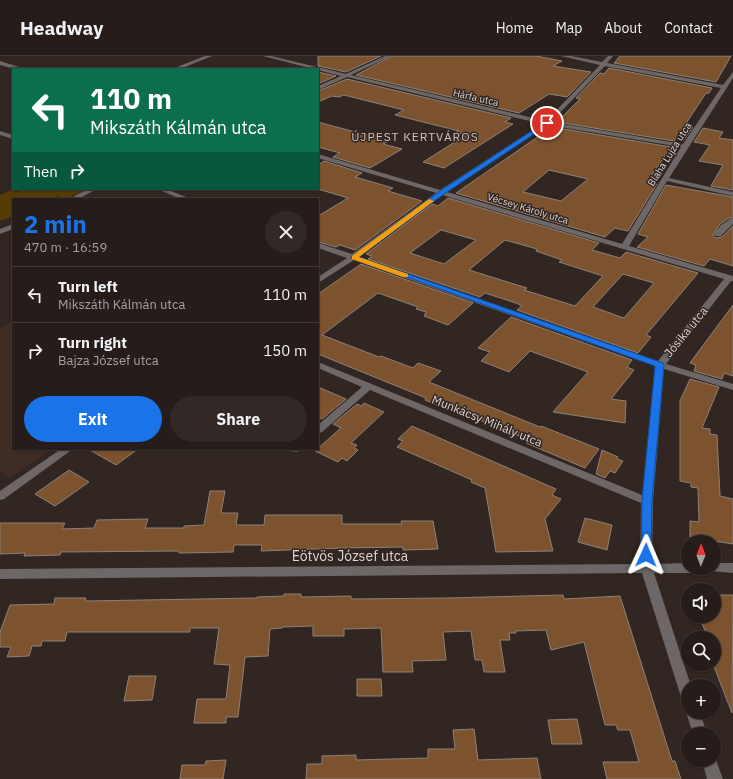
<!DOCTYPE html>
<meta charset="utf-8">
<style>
body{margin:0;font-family:"IBM Plex Sans",sans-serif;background:#322927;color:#f1f3f6;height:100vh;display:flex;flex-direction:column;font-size:15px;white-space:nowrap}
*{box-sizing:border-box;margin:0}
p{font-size:13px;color:#a4a1a2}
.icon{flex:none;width:22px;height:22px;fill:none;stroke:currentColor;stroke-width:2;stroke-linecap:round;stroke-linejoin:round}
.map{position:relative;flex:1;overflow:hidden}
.details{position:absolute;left:12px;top:142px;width:307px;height:252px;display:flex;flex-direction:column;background:#261c1a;border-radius:0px;box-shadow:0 1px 3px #0004,0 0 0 1px #423a39}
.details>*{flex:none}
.top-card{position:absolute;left:12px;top:12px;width:307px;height:122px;border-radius:0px;box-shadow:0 1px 3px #0004,0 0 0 1px #423a39;background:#0b6e4f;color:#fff;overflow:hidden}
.needle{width:26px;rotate:1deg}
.tools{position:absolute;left:681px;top:479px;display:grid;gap:8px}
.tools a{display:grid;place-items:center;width:40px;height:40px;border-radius:50%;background:#261c1a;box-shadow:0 1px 3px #0004,0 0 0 1px #423a39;font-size:20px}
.pin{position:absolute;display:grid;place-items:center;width:34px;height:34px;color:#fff;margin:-17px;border:2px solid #fff;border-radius:50%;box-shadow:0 1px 4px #0007}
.me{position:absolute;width:44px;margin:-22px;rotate:1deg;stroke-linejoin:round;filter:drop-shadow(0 0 3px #0008)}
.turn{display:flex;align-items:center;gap:14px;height:84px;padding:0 12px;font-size:18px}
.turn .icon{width:52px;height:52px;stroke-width:2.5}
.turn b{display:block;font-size:28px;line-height:34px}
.then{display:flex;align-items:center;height:38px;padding:0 12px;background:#0003;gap:8px;font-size:15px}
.round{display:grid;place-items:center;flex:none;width:42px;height:42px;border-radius:21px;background:#322927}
.summary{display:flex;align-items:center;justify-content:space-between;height:68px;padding:0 12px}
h1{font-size:24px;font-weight:700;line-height:30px;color:#1a73e8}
.action{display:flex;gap:8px;margin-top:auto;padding:8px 12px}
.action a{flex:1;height:46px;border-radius:24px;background:#1a73e8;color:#fff;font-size:16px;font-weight:700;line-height:46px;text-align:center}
.action a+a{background:#322927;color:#f1f3f6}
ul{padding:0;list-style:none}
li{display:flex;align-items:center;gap:12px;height:56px;padding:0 12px;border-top:1px solid #423a39}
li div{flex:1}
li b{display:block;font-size:15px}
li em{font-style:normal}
header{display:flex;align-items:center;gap:24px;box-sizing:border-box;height:56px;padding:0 20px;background:#261c1a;border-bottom:1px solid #423a39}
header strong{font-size:19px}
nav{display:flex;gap:22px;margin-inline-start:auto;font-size:14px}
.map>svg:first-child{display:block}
.built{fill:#3e2c25}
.green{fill:#553b04}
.building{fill:#7d532f;stroke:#8c8178;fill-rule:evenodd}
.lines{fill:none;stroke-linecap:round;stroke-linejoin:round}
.minor{fill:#6e6767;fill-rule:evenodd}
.route{fill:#1a73e8;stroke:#114b97}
.slow{fill:#f59e0b}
.labels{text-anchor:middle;stroke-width:3;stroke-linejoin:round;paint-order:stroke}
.far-street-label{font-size:10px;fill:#ddd5d2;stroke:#322622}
.far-quarter-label{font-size:12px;letter-spacing:1px;fill:#d0c0bb;stroke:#322622}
.street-label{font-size:12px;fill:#ddd5d2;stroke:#322622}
.near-street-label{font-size:14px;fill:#ddd5d2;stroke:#322622}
</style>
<header>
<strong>Headway</strong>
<nav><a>Home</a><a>Map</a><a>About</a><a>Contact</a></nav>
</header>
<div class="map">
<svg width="733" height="723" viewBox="0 0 733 723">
<rect width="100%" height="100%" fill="#322622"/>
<path class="built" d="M13 266V393H52L8 423 0 414V272Z"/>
<path class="green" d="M24 133H88L65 143 57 140 51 143H13V160L0 165V139L12 134 17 136Z"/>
<g class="building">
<path d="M318 0H381L346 16 318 10Z"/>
<path d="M392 0H536L562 5 553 10 591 16 567 41 549 38 519 57 356 19Z"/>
<path d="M620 0H731L716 26 614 7Z"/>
<path d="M609 12 712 32 709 37H706L685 69 693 71 684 84 676 82 674 85 557 66 580 43 576 42 600 17 604 18Z"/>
<path d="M318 16 336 20 318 28Z"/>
<path d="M347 23 511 62 505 66 513 68 444 112 423 106 466 79 456 76 459 75 395 59 404 54 344 39 339 41 332 40 318 46V35Z"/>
<path d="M318 66 389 85 383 88 402 93 370 112 333 101 340 97 318 91Z"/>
<path d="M552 71 671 91 647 126 657 128 628 175 615 172 605 181 456 137 545 76H547ZM549 114 588 123 561 145 523 136Z"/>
<path d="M703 72 723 76 719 82 733 84V134L711 130 723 109 699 105 710 89 694 86Z"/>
<path d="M324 105 362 117 355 121 393 132 388 135 422 145 355 194 340 189 336 191 318 186V160L348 142 318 133V109Z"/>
<path d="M666 129 733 141V162H729L720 168 713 179 715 182 722 181 733 170V210L710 203 704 210 637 191 648 181 638 178Z"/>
<path d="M448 142 599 187 592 194 620 202 626 196 698 217 646 279 651 281 638 297 517 254 522 250 516 247 485 237 480 241 368 203 372 200 366 198 432 148 438 150ZM441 174 476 184 444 208 410 197ZM505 184 537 193 536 195 562 204 559 206 603 220 575 250 524 234 527 232 469 214ZM623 218 654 227 624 262 593 251Z"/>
<path d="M361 208 473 247 448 269 424 260 426 256 416 253 418 251 378 237 322 279 379 301 381 300 413 312 418 307 441 315 429 326 540 371 541 370 599 393 585 412 526 387 529 384 452 353 451 354 425 344 426 342 318 298V238Z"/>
<path d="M733 249V320L724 317 722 323 694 315 696 309 690 307Z"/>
<path d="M511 261 632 304 627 311 634 314 611 343 626 345 625 367 553 356 588 316 530 295 509 316 481 305 490 296 478 292Z"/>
<path d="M690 323 719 331 702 372 710 373V378L717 379 720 440 733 443V488L690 481V465L699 466 698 432 691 431V427L680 425V345Z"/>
<path d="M318 331 346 343 322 363 318 361Z"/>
<path d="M364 347 384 356 351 387 357 389 354 392 358 394 347 405 342 402 338 406 315 395 341 372 333 368 357 348 362 350Z"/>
<path d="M412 370 556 433 552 439 561 443 545 463 553 495 496 496 485 432 471 426 472 424 397 391 403 385 398 383Z"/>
<path d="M88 393H138L116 409Z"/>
<path d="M602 394 618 401 617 403 623 405 615 417 610 415 605 422 596 418Z"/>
<path d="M69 414 89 426 55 450 35 438Z"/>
<path d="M210 435H225L221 457H238L236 469H264L265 459H342V468H402L401 465H433L438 493 403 494V491L342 492 261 495 262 489H234L233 496 179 497V495L61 496 60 499 24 500 25 497 0 498V467H65L62 473 94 472 97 464 148 463 145 472H184V470L204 469Z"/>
<path d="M585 462 612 469 607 494 578 486Z"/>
<path d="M284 538H301V541L351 540V543L447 542 563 539 564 543 620 540 672 705H675L681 723H607L603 706H639L630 674H618L616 669H605L584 586 551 594 546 574 515 575 516 577H509L510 584H500L505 616H484L482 604H475L471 575 443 576 446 604 412 605 413 616H383L381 572 344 573V580H313V570L282 571V572L270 573 268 600 245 601 238 661H226V667H194L197 643H226L230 609 214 608 219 572H190V576H67L65 585H42L41 590H32L29 600 7 601 11 591H0V576L10 549 54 548 55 542H86L85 545 257 542V541L284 540Z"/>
<path d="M714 539H733L732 657 713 608H718L714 598V582H708L699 560H714Z"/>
<path d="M129 620H156L152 644 124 645Z"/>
<path d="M357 623H381L382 640H357Z"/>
<path d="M577 663 582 688H552L548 664Z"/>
<path d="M474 673 478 704 537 702 541 723H306L307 708H322V700L356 699V704L428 702V693H455L453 674Z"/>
<path d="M226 704 223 723H180L182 709H205L206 705Z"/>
</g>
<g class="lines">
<g class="minor">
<path d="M205 0H212L180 13H172Z"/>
<path d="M263 0H271L346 18 385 0H391L351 19 546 65 600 9 561 0H571L602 6 608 0H613L607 7 723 29 733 16V22L669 122 733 136V140L667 125 629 190 733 220V225H731L666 308 733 328V334L664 313 653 445 652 508 688 507V512H706L704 515 700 517H654L691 630H688V647L683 645 681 641 642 517 0 523V513L640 508 641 447 370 334 322 376 318 377V369L362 331 318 312V306L642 439 655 310 354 204 318 227V221L347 202 318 192V187L352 198 436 137 318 102V98L440 134 542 68 347 21 318 34V30L341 20ZM605 10 721 32 683 88 551 66ZM548 69 681 91 622 188 447 136ZM442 139 724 223 658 305 359 201Z"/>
<path d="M0 5 22 12 23 13H15L0 9Z"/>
<path d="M0 75 13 79V83L0 79Z"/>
<path d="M88 133H97L78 143H69Z"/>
<path d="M157 133H166L191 143H181Z"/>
<path d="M730 163H733V168L721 180H715L714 178 721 169Z"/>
<path d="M13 168V173L0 178V173Z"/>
<path d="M61 393H73L4 443 0 444V435Z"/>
<path d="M288 393H302L297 396 289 395Z"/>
<path d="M714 507H733V517L710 515 708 512H714Z"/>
<path d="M688 652V656H700L707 678H693L686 656Z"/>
<path d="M714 699 723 723H707L702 704H714Z"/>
</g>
</g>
<path class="route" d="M547 65 549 66V68L444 138 359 201 663 307 664 309 652 445 651 499 650 502H642L641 499 642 445 655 310 351 201 440 135Z"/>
<path class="slow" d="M429 143 434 145 359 201 408 218V221H403L352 203V200Z"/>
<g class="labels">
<g class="far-street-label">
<text transform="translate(476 41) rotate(13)" y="4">Hárfa utca</text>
<text transform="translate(669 98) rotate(-58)" y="4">Blaha Lujza utca</text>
<text transform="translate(528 152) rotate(17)" y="4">Vécsey Károly utca</text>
</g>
<g class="far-quarter-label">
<text x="415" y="85">ÚJPEST KERTVÁROS</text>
</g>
<g class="street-label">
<text transform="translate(686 276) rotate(-51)" y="4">Jósika utca</text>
<text transform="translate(487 365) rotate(22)" y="4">Munkácsy Mihály utca</text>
</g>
<g class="near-street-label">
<text x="350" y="505">Eötvös József utca</text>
</g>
</g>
</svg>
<div class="tools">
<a><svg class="needle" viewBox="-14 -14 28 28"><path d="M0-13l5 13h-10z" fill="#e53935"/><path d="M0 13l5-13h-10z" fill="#a4a1a2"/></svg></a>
<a><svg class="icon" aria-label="sound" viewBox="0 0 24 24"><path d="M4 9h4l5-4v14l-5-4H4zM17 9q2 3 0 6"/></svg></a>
<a><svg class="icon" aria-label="search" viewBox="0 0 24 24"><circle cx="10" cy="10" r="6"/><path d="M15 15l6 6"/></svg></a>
<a>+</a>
<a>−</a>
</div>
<div class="pin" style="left:547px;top:67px;background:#d93025"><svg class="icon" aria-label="arrive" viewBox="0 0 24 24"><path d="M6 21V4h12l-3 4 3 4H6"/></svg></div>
<svg class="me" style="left:646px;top:499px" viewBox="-20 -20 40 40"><path d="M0-17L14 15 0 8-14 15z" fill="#1a73e8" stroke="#fff" stroke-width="4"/></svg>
<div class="top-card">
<div class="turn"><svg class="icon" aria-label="left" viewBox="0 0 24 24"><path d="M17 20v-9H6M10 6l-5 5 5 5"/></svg><div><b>110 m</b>Mikszáth Kálmán utca</div></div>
<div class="then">Then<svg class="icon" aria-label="right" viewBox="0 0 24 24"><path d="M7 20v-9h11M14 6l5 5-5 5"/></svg></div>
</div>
<section class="details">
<div class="summary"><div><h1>2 min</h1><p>470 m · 16:59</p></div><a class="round"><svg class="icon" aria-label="close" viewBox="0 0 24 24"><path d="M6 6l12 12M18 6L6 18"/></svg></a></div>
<ul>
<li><svg class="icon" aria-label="left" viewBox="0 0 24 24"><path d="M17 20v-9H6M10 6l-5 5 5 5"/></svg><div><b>Turn left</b><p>Mikszáth Kálmán utca</p></div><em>110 m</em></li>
<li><svg class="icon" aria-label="right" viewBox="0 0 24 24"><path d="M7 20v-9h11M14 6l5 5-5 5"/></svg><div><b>Turn right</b><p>Bajza József utca</p></div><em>150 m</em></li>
</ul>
<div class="action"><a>Exit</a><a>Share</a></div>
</section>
</div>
